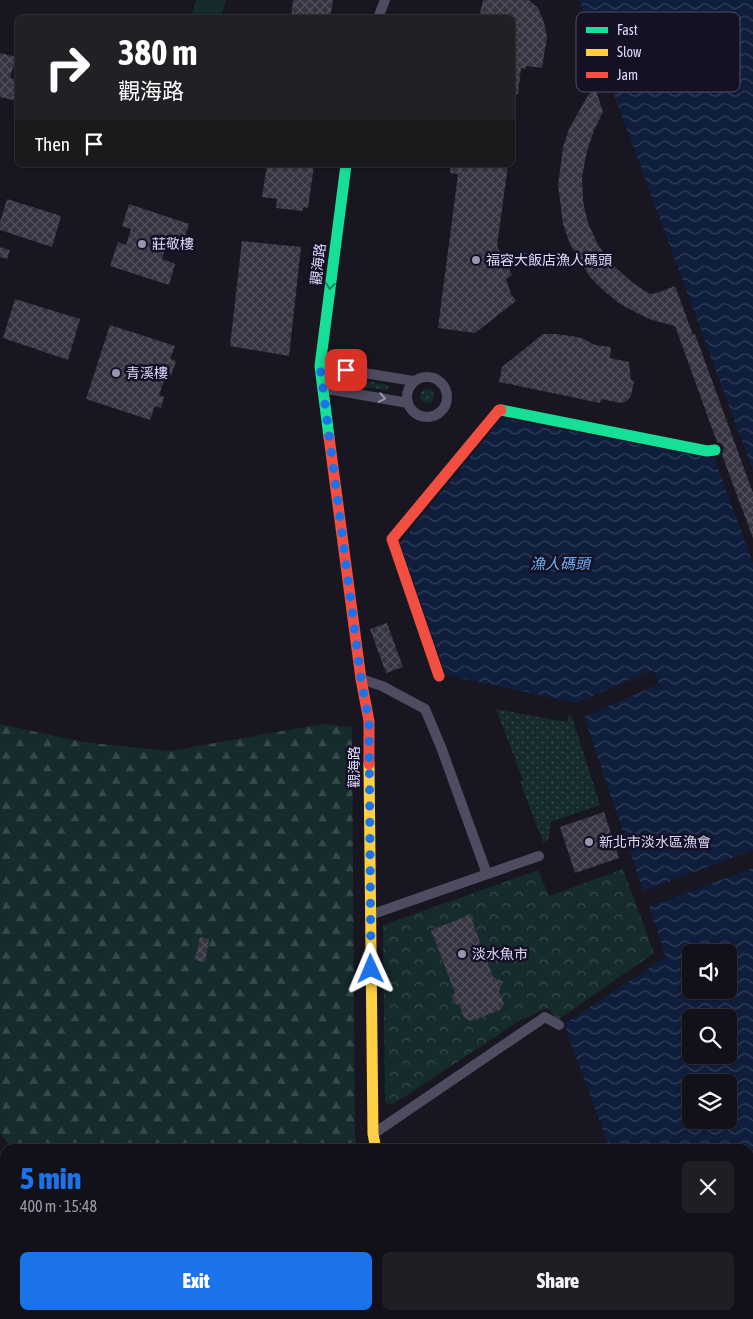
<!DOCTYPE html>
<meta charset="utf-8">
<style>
body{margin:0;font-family:"Asap Condensed","Noto Sans TC",sans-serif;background:#1f1e25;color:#f1f3f6;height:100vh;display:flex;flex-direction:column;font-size:19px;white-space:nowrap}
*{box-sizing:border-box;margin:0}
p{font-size:16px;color:#9c9da2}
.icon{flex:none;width:28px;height:28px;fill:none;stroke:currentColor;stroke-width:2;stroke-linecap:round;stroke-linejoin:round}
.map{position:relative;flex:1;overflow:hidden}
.panel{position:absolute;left:0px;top:1144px;width:754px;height:176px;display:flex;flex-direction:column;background:#121018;border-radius:15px 15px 0 0;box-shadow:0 1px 4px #0004,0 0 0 1px #313037}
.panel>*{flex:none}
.banner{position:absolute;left:15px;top:15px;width:500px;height:152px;border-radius:8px;box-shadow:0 1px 4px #0004,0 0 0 1px #313037;background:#202124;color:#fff;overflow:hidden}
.buttons{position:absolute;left:682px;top:944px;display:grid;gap:10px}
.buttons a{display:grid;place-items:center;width:55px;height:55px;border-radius:8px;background:#121018;box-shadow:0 1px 4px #0004,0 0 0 1px #313037;font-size:25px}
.pin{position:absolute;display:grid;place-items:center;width:42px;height:42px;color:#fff;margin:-21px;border-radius:10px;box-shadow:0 2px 8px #0006}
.me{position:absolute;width:55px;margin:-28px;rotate:359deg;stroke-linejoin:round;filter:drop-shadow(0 0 4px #0008)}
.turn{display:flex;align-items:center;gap:18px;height:105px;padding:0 20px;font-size:22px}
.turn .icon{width:65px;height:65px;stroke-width:2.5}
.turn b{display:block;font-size:35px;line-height:42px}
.then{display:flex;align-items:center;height:48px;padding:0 20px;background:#0003;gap:10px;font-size:19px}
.round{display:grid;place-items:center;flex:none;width:52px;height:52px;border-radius:8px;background:#1f1e25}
.headline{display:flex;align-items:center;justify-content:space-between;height:85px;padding:0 20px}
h1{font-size:30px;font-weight:800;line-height:38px;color:#1a73e8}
.cta{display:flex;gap:10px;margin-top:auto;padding:10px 20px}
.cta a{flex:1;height:58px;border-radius:8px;background:#1a73e8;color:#fff;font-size:20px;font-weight:800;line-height:58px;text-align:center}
.cta a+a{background:#1f1e25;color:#f1f3f6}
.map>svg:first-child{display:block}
.grass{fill:url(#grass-dots)}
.forest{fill:url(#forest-firs)}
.park{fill:url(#park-crowns)}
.pitch{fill:#152b2c}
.water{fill:url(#water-waves);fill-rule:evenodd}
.pier{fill:#181620}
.building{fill:url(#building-cross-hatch)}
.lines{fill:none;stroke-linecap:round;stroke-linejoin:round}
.street{stroke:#4e4c60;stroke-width:10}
.fast{stroke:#16e098;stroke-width:11}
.slow{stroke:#ffcf43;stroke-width:11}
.jam{stroke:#f24e42;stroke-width:11}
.oneway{stroke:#168364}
.oneway2{stroke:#9692ae}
.route{stroke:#1a73e8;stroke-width:9;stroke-dasharray:0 16.2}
.poi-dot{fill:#9994af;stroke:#151125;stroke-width:2}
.labels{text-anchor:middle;stroke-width:5;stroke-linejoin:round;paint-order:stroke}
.poi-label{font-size:14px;fill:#ded8fc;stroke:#151125;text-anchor:start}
.street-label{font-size:14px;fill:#ded8fc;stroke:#151125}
.water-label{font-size:15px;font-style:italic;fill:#6fb0f3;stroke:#151125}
.key{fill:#151125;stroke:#514d66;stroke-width:1}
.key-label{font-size:14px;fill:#ded8fc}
</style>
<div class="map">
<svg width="753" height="1319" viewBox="0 0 753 1319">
<defs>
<pattern id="grass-dots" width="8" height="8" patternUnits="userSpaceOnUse" patternTransform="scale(1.25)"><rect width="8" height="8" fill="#152b2c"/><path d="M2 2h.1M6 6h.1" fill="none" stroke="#37494c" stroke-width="1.8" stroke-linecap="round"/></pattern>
<pattern id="forest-firs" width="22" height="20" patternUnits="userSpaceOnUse" patternTransform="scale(1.25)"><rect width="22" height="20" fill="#152b2c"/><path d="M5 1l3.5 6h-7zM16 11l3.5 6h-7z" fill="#37494c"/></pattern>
<pattern id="park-crowns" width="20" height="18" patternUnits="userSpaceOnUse" patternTransform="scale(1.25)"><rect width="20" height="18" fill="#152b2c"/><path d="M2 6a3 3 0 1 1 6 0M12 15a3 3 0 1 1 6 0" fill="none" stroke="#37494c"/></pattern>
<pattern id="water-waves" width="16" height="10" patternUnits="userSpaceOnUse" patternTransform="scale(1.25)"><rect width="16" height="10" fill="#101e3d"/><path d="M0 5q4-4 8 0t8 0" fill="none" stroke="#323e5a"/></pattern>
<pattern id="building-cross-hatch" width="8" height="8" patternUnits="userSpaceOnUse" patternTransform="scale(1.25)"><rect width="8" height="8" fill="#373442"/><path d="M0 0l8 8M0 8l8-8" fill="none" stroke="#54515e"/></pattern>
</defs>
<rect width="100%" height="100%" fill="#181620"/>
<g class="grass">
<path d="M351 378 387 385 389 388 385 390 350 385 347 382Z"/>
<circle cx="427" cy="396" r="7"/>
<path d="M496 709 567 722 569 714 572 717 600 805 551 822 548 840 543 842 520 782 523 780Z"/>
</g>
<g class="forest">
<path d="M0 724 83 742 169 751 322 724 352 727 355 1137 358 1149H12L0 1133Z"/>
<path d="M0 1210 5 1217V1315H76L79 1319H0Z"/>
<path d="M133 1315H392L393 1319H136Z"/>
</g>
<path class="park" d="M623 869 654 953 558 1020 547 1008 519 1021 392 1105 385 1103 383 925 538 870 549 896Z"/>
<path class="pitch" d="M196 0H226L221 17H191Z"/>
<g class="water">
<path d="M579 0H753V471Z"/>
<circle cx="522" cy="257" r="7"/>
<path d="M502 418 715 459 753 563V1218L749 1206V1149H610L564 1024 666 957 584 717 659 684 653 670 576 703 446 675 400 543ZM691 952H729V990H691ZM691 1018H729V1055H691ZM691 1082H729V1120H691Z"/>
<path d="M753 1291V1319H684L694 1315H749V1293Z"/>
</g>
<g class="pier">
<path d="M739 435 753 471V473L751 472 737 436Z"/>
<path d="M717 457 753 556V563L715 459Z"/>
<path d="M753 850V868L646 908 641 892Z"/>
</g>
<g class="building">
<path d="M293 0H333L330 18H291Z"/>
<path d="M483 0H529L538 8 544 22 547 37 542 68 526 66V69L521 68 518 94H512V18H479Z"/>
<path d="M0 53 16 57 10 78 18 80V101L0 97Z"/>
<path d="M595 87 603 112 594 130 587 151 582 177 583 201 588 223 598 245 614 266 633 283 650 294 657 293 675 286 693 335 695 334 753 493V538L722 455 724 448 722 444 717 442 675 326 652 320 635 312 619 303 603 290 590 277 580 261 570 244 563 224 558 185 563 147 569 129 587 97Z"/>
<path d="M267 165H314L308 208 303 207V211L276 208 277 199 262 197Z"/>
<path d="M451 165H508L497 246 512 275 506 279 511 294 516 301 475 333 438 328 458 174 450 173Z"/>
<path d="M7 199 61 216 52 247 0 230V222Z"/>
<path d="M129 204 189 224 182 246 167 241 162 259 175 264 169 285 110 266 118 242 126 245 131 229 122 226Z"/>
<path d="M242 241 301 247 289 356 230 346Z"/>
<path d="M0 247 10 250 7 259 0 257Z"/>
<path d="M15 299 80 319 68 360 3 338Z"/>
<path d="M110 325 175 346 170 359 176 361 171 376 166 375 159 395 164 397 161 408 155 406 150 420 86 399Z"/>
<path d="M543 334H556L572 336 584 339 595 345 611 347 610 358 629 362 631 380 634 381 631 396 627 401 621 403 601 399 600 403 499 382 502 367Z"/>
<path d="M387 623 403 667 386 673 370 629Z"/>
<path d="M604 812 619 858 575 873 560 827Z"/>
<path d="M470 915 493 977 503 982 499 991 504 1004 500 1010 471 1021 464 1018 460 1006 452 1002 455 993 431 930Z"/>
<path d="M200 937 209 939 205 962 195 960Z"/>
</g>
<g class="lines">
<g class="street">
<path d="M378 18 385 0"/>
<path d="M320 366 414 381"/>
<circle cx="427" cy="397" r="20"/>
<path d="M322 388 408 403"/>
<path d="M361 679 382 686 425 709 441 747 487 874"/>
<path d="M370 915 539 856"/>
<path d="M373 1134 545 1017 559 1025"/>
<path d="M0 1161 5 1168"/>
<path d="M0 1186 5 1193"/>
<path d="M94 1315 97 1319"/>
<path d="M112 1315 115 1319"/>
<path d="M408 1315V1319"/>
<path d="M431 1319 441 1315"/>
</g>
<g class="fast">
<path d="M501 410 707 451 715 450"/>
<path d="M329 437 320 366 346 165"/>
</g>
<path class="slow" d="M369 764 373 1134 376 1149"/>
<g class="jam">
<path d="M329 437 361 679 369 721V764"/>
<path d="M439 676 392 539 499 410H501"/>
</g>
</g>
<defs><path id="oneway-chevron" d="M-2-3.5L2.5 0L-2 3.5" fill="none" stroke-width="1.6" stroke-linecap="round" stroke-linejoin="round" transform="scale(1.25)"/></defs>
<use class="oneway" href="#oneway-chevron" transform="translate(330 286) rotate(97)"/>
<use class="oneway2" href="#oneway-chevron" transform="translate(382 398) rotate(10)"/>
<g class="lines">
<path class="route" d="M346 370 320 366 361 679 369 721 371 969"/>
</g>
<g class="poi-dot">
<circle cx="142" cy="244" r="5"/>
<circle cx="476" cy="260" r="5"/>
<circle cx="116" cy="373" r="5"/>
<circle cx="589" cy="842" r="5"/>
<circle cx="462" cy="954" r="5"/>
</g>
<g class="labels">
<g class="poi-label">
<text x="152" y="249">莊敬樓</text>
<text x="486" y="265">福容大飯店漁人碼頭</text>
<text x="126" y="378">青溪樓</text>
<text x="599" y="847">新北市淡水區漁會</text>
<text x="472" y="959">淡水魚市</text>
</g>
<g class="street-label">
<text transform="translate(318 264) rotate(-83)" y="5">觀海路</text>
<text transform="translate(354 767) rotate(-90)" y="5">觀海路</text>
</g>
<g class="water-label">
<text x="560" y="569">漁人碼頭</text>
</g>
</g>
<rect x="576" y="12" width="164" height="80" rx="8" class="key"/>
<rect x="586" y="27" width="22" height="6" fill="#16e098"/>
<rect x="586" y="49" width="22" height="7" fill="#ffcf43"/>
<rect x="586" y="72" width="22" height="6" fill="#f24e42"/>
<g class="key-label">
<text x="617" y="35">Fast</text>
<text x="617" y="57">Slow</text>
<text x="617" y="80">Jam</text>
</g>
</svg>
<div class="buttons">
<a><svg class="icon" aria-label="sound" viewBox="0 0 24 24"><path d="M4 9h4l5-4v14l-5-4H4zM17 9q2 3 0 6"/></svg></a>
<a><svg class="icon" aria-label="search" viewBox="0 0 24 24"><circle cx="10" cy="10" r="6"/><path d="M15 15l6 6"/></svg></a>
<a><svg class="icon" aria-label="layers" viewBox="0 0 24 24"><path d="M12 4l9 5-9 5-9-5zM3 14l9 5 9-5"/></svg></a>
</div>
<div class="pin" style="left:346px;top:370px;background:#d93025"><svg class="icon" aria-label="arrive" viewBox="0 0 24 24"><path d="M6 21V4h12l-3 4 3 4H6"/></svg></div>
<svg class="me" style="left:371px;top:969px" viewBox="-20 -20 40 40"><path d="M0-17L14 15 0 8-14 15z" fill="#1a73e8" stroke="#fff" stroke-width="4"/></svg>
<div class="banner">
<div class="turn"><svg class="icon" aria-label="right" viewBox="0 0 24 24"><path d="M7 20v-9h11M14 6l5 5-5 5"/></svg><div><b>380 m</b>觀海路</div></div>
<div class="then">Then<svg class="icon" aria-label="arrive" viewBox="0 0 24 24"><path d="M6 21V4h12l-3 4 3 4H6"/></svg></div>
</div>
<section class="panel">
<div class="headline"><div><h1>5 min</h1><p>400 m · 15:48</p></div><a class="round"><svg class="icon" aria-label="close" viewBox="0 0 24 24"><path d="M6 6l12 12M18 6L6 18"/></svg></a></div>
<div class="cta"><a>Exit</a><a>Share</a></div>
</section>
</div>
